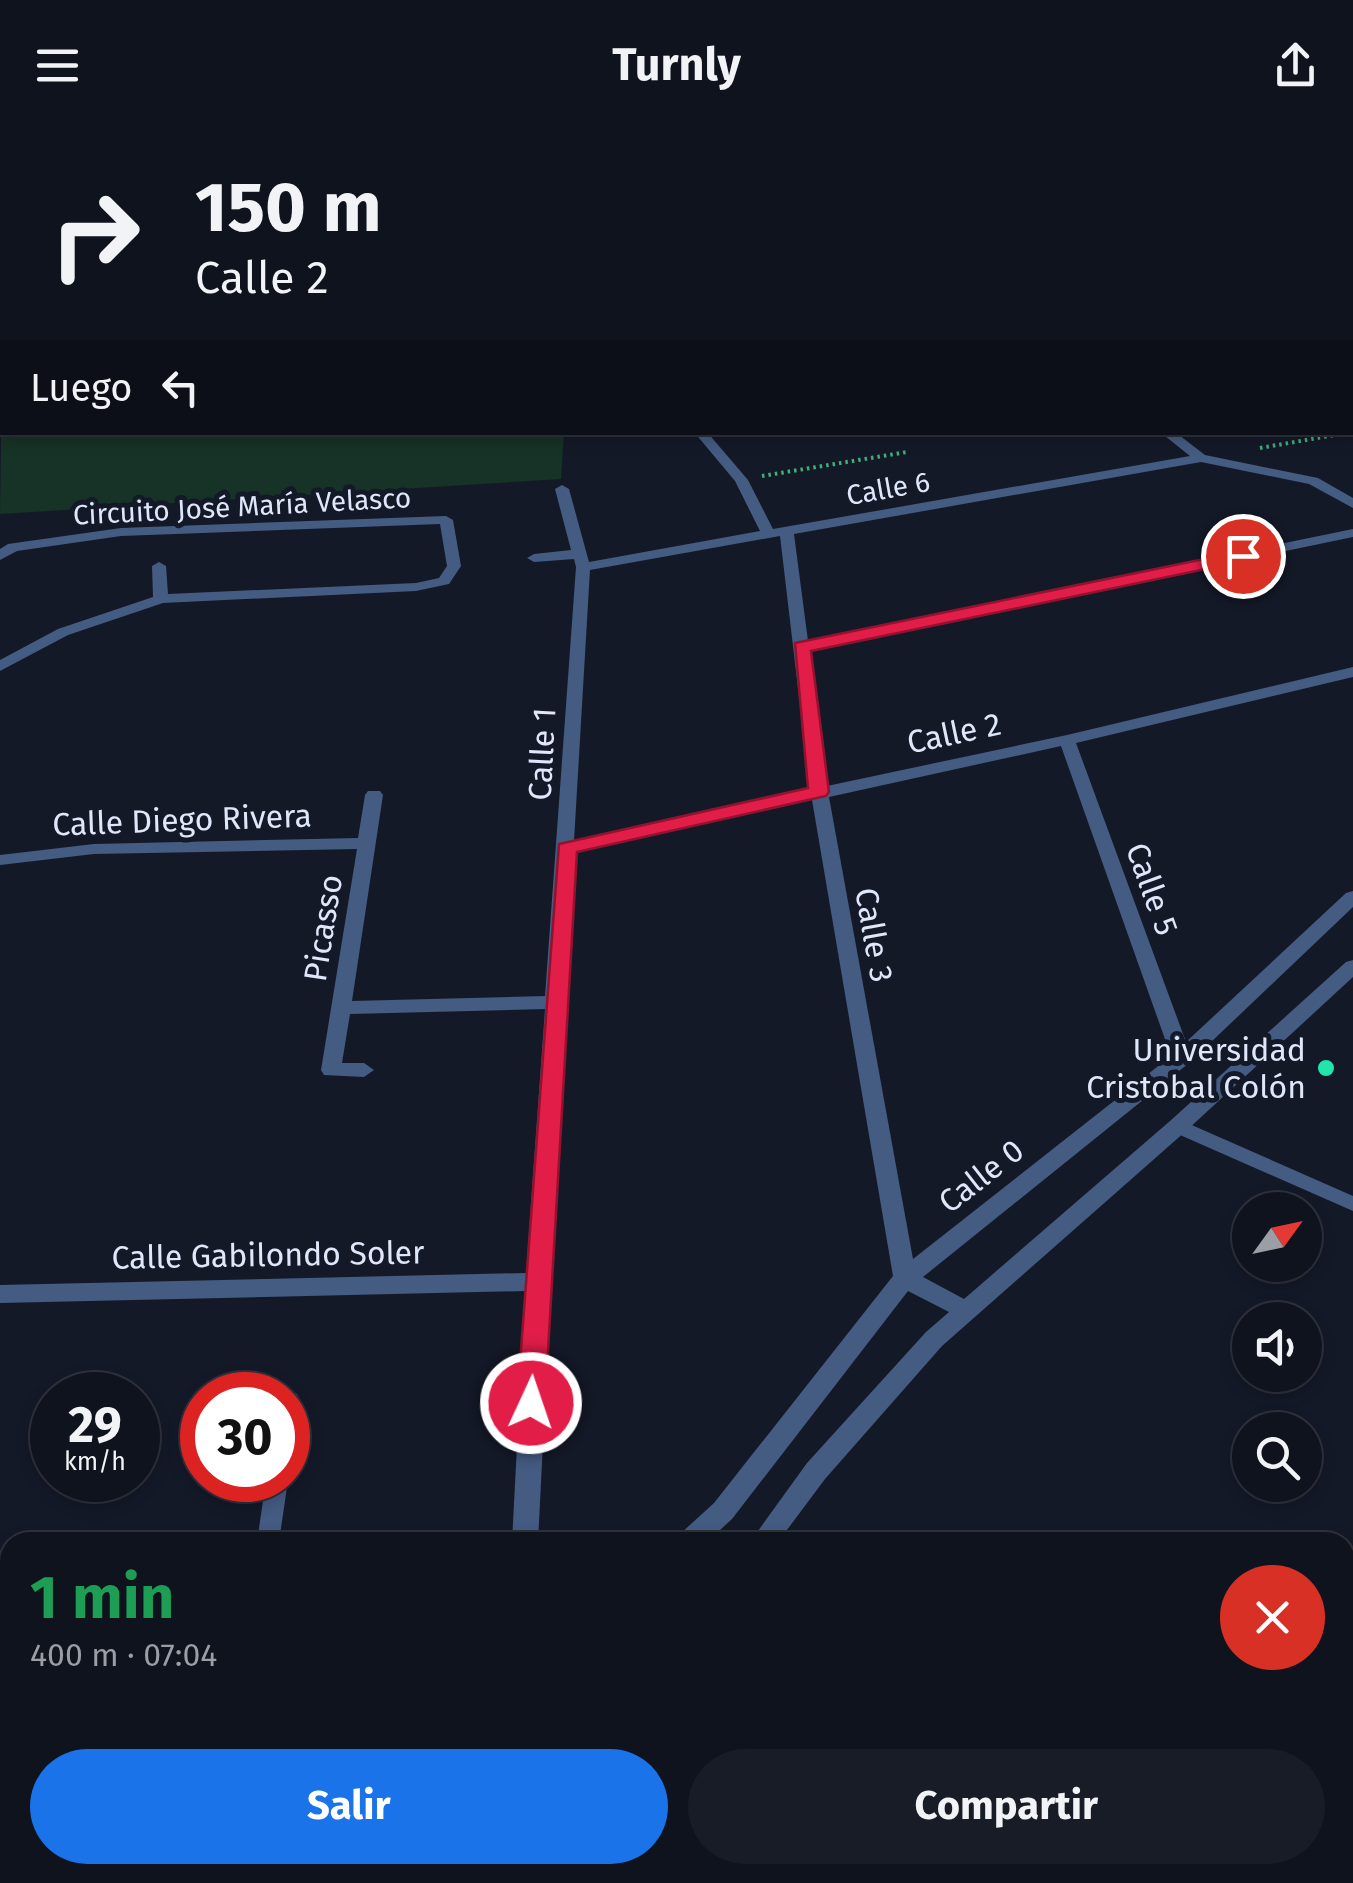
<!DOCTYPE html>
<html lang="es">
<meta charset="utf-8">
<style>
body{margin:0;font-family:"Fira Sans",sans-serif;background:#181c27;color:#f1f3f6;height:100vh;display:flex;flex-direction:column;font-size:38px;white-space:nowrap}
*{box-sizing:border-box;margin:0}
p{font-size:32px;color:#9b9ea4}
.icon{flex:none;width:55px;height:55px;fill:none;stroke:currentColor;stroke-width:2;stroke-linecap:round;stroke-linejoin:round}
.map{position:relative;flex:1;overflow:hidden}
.sheet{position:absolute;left:0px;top:1402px;width:1355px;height:352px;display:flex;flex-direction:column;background:#0f131e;border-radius:30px 30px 0 0;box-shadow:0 5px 15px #0003,0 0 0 2px #2f323c}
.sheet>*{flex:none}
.top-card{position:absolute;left:0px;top:0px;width:1355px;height:305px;box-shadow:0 5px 15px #0003,0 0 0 2px #2f323c;background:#0f131e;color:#f1f3f6;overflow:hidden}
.needle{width:65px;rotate:57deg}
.tools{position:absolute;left:1232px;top:1062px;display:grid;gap:20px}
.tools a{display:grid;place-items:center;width:90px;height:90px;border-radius:50%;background:#0f131e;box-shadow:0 5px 15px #0003,0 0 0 2px #2f323c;font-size:50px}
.speed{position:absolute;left:30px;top:1242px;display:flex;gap:20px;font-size:50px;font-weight:700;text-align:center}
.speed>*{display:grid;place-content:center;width:130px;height:130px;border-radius:50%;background:#0f131e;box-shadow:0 5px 15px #0003,0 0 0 2px #2f323c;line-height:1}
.speed small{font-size:25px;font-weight:400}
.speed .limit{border:15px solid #d22;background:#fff;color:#111}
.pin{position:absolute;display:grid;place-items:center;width:85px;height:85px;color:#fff;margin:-42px;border:5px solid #fff;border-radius:50%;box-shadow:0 2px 10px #0007}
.me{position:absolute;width:110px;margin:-55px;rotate:3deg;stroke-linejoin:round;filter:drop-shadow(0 0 8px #0008)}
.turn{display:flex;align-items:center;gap:35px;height:210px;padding:0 30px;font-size:45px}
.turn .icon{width:130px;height:130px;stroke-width:2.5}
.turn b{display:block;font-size:70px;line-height:85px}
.then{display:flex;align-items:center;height:95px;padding:0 30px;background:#0003;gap:20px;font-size:38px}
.round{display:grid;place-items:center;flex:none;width:105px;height:105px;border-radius:52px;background:#181c27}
.summary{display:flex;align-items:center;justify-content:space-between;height:170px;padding:0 30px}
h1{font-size:60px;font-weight:700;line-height:75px;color:#1e9e55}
.button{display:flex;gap:20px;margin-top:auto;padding:20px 30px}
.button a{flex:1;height:115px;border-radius:60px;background:#1a73e8;color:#fff;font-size:40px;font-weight:700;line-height:115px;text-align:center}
.button a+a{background:#181c27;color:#f1f3f6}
header{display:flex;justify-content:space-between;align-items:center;height:130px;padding:0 30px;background:#0f131e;font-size:45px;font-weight:700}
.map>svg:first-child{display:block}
.green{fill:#173226}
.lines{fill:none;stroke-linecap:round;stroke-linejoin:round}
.path{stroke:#3faf7b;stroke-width:4;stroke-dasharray:2.5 4;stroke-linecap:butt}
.lane{fill:#445b82;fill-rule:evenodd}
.street{fill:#445b82;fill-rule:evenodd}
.secondary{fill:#81abf0;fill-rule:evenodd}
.route{fill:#e11d48;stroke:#92132f;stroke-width:2.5}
.poi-dot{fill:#21e5aa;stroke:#141928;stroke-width:4}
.labels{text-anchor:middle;stroke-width:10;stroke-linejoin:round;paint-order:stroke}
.far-street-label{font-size:28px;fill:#dfe7fb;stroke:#141928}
.street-label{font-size:32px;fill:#dfe7fb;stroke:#141928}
.poi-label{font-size:32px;fill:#dfe7fb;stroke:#141928;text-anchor:end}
</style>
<header><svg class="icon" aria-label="menu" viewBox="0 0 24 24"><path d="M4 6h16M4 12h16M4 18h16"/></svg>Turnly<svg class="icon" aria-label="share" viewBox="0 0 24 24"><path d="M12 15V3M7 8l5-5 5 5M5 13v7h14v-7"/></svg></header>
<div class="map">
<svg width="1353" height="1753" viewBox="0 0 1353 1753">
<rect width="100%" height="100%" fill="#141928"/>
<path class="green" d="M2 249V302L564 303 561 349 0 384Z"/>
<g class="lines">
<g class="path">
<path d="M1260 318 1352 302"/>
<path d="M762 346 907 322"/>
</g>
<g class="lane">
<path d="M0 174H2V181L0 182Z"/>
<path d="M1178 989 1353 1066V1081L1171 1001 1169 996 1171 991Z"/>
<path d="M289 1261 297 1264 300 1270 296 1286 288 1289V1265H281Z"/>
<path d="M288 1348V1350L279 1412H257L266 1350Z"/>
</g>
<g class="street">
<path d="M1054 0H1064L1065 2H1056Z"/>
<path d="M1331 0H1341L1342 2H1333Z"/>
<path d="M2 11V18L0 19V12Z"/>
<rect x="1352" y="59" width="1" height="8"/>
<rect x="1352" y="142" width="1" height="6"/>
<rect x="1352" y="197" width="1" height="8"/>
<path d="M2 237V245L0 246V238Z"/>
<path d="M694 302H707L748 350 773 399 1190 326 1160 302H1175L1205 325 1318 348 1353 368V378L1309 354 1201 332 794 404 808 511 1353 399V407L809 520 827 656 1067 605 1353 537V547L1076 613 1186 912 1346 763 1353 761V777L1189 933 923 1147 964 1169 1170 991 1346 832 1353 830V847L1186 1001 942 1216 825 1349 778 1412H750L807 1333 926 1202 949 1182 908 1161 732 1389 707 1412H676L680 1404 714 1373 893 1146 812 670 574 722 565 868 568 872 565 877 538 1412H512L525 1161 0 1173V1155L526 1143 545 879 350 884 342 933H364L374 940 364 947 324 945 321 940 357 719 94 724 0 735V725L94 714 358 708 365 665 368 661H380L383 665 352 871 545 866 576 437 574 429 534 432 527 428 534 424 571 420 555 359 562 355 569 359 589 432 760 401 735 351ZM780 406 810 660 574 711 590 440ZM1061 616 1171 926 913 1129 829 667Z"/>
<path d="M446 386 453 390 461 436 449 454 416 461 163 473 68 505 0 541V530L58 499 153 467 152 436 159 432 166 436 168 464 416 453 439 448 447 436 440 394 121 406 17 421 0 430V419L8 414 121 398Z"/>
<path d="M340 1745H378L375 1753H337Z"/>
<path d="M483 1745H516L513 1753H480Z"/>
<path d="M1088 1745H1127L1130 1753H1091Z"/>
</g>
<path class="secondary" d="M2 45V52L0 53V46Z"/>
</g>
<path class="route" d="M1243 421 1251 426 1249 430 811 521 829 662 826 666 577 722 545 1273 541 1281 531 1285 521 1281 517 1273 559 714 808 658 795 513Z"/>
<circle class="poi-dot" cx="1326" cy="938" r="10"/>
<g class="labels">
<g class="far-street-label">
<text transform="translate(888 358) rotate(-10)" y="10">Calle 6</text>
<text transform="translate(242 376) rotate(-3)" y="10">Circuito José María Velasco</text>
</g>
<g class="street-label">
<text transform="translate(954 603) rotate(-12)" y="11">Calle 2</text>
<text transform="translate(542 624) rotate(-87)" y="11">Calle 1</text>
<text transform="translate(182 690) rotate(-2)" y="11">Calle Diego Rivera</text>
<text transform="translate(1152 759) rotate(70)" y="11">Calle 5</text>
<text transform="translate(323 798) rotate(-81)" y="11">Picasso</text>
<text transform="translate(874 805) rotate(80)" y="11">Calle 3</text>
<text transform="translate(981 1046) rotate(-38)" y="11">Calle 0</text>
<text transform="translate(268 1125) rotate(-1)" y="11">Calle Gabilondo Soler</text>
</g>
<g class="poi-label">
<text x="1306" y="931">Universidad<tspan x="1306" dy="37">Cristobal Colón</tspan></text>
</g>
</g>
</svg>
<div class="tools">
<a><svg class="needle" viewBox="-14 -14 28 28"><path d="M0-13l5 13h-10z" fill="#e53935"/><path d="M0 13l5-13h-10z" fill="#9b9ea4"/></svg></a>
<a><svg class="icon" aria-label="sound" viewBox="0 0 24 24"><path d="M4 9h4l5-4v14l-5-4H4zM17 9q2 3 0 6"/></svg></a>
<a><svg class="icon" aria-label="search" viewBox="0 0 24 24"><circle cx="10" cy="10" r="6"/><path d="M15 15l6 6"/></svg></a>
</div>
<div class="speed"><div>29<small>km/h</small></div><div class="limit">30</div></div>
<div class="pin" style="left:1243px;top:426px;background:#d93025"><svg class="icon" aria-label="arrive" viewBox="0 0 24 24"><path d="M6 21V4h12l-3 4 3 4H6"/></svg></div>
<svg class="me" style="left:531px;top:1273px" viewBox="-20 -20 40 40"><circle r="17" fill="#e11d48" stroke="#fff" stroke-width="3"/><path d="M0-11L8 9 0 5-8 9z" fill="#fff"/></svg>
<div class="top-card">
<div class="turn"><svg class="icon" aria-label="right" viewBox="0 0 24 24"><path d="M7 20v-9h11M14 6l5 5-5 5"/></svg><div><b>150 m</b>Calle 2</div></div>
<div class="then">Luego<svg class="icon" aria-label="left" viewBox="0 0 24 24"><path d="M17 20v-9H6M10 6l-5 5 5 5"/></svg></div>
</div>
<section class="sheet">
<div class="summary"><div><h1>1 min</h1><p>400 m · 07:04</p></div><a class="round" style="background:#d93025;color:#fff"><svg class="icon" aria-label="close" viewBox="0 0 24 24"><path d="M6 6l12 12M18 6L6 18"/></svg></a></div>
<div class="button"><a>Salir</a><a>Compartir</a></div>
</section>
</div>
